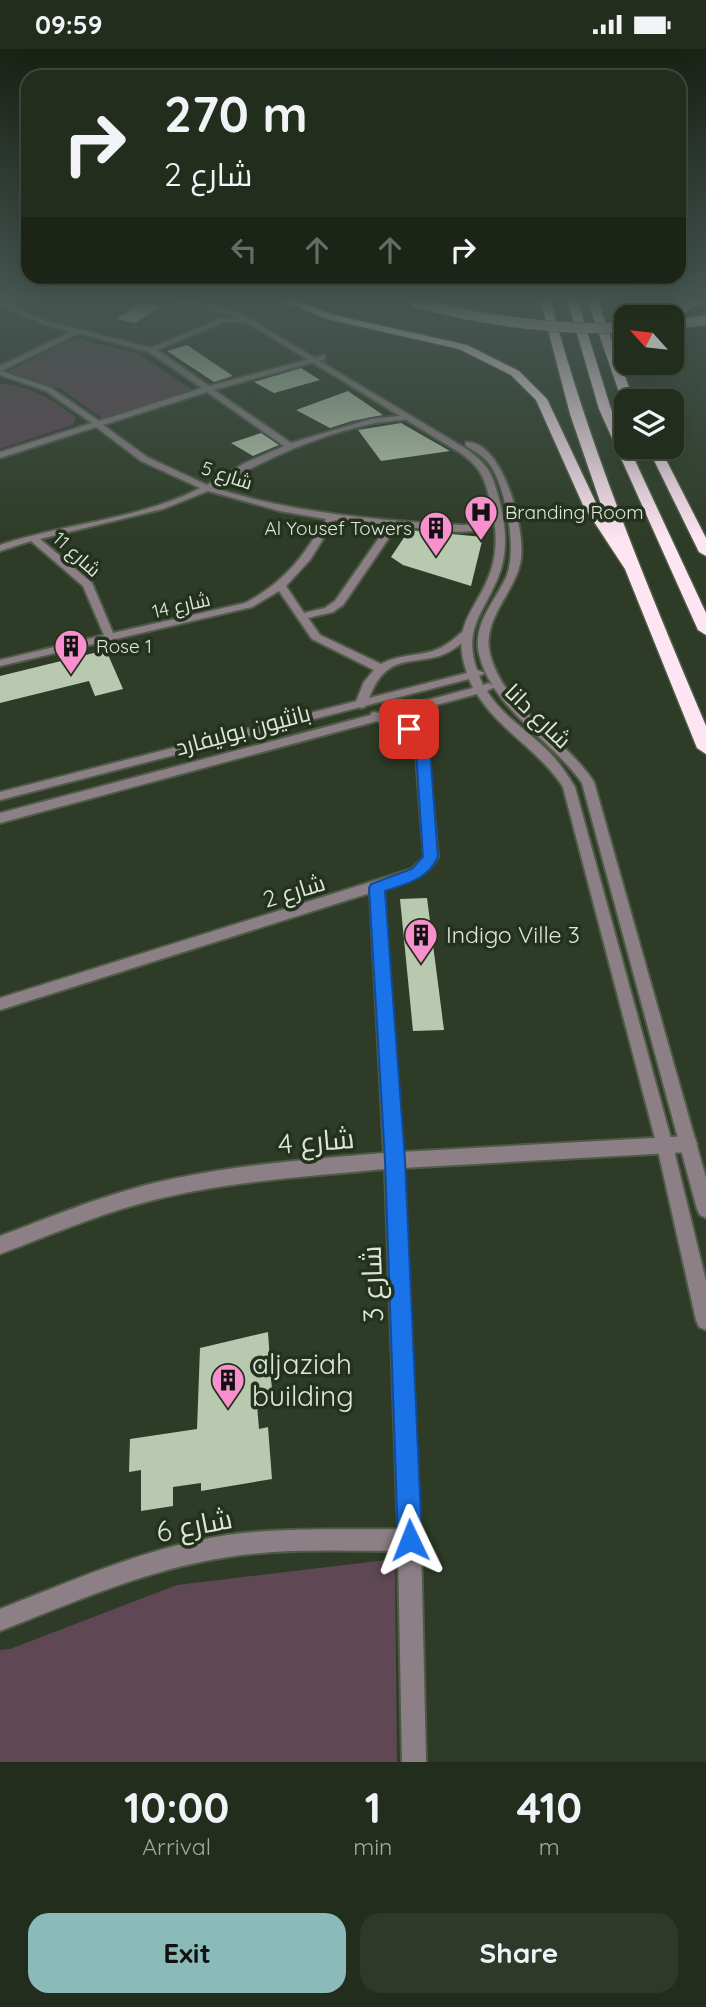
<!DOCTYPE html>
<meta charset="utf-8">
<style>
body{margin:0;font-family:Quicksand,Cairo,sans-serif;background:#2e392a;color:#f1f3f6;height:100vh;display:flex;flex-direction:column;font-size:26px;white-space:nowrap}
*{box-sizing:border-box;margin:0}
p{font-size:23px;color:#a2a8a4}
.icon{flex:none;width:38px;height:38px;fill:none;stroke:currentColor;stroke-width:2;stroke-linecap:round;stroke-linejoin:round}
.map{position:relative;height:1713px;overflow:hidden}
.drawer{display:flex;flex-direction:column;background:#222d1d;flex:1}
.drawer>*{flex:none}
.banner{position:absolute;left:21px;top:21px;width:665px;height:214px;border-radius:21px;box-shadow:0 7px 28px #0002,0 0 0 2px #3f493b;background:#222d1d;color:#f1f3f6;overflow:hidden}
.needle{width:46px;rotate:297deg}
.fabs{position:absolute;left:614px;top:256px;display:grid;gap:14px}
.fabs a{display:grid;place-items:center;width:70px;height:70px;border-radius:14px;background:#222d1d;box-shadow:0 7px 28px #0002,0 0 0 2px #3f493b;font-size:35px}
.pin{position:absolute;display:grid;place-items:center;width:60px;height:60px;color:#fff;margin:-30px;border-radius:14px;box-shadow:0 4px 10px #0006}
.me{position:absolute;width:77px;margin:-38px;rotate:358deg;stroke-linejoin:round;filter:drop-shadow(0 0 5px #0008)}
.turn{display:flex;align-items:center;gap:24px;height:147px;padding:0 28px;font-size:32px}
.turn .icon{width:91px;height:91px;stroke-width:2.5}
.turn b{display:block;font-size:49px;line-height:60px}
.lanes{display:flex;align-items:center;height:66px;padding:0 28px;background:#0003;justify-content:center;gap:35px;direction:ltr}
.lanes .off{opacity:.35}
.eta{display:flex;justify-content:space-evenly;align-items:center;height:119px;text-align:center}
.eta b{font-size:42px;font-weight:700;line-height:49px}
.button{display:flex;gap:14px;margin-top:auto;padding:14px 28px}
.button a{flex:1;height:80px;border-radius:21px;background:#8bbbb9;color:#111;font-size:28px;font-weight:700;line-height:80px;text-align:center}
.button a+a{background:#2e392a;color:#f1f3f6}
.status{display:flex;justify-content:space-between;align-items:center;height:49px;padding:0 35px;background:#222d1d;direction:ltr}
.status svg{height:19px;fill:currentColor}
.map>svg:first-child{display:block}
.green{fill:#5f4754}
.building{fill:#b8c9b0}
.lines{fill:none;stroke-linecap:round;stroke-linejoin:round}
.minor-casing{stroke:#4e5b47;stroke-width:4}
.tertiary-casing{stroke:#4e5b47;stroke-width:4}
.primary-casing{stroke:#4e5b47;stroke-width:3}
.motorway-casing{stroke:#4e5b47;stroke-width:3}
.minor{fill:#8c7f86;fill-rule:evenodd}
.tertiary{fill:#8c7f86;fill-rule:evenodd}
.primary{fill:#e0c7d4;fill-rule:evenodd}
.motorway{fill:#fee5f2;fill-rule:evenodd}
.primary-bridge-casing{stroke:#4e5b47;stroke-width:11;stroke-linecap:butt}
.primary-bridge{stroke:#e0c7d4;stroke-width:10}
.route{fill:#1a73e8;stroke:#114b97;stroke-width:2}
.labels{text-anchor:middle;stroke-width:7;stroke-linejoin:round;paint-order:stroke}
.far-street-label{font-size:19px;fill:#dde6d9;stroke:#24311d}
.far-poi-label{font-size:19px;fill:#dde6d9;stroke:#24311d;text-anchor:start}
.street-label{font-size:23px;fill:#dde6d9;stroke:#24311d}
.poi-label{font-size:23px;fill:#dde6d9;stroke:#24311d;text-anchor:start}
.near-street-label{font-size:28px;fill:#dde6d9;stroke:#24311d}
.near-poi-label{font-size:28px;fill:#dde6d9;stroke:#24311d;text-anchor:start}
</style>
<div class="status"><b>09:59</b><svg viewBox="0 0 49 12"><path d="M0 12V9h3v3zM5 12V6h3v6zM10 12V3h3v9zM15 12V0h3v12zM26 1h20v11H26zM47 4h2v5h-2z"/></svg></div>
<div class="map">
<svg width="706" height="1713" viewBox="0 0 706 1713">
<rect width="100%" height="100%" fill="#2e3c27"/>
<g class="green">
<path d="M75 289 139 305 197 344 106 372 61 340 8 322Z"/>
<path d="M0 335C30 336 52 351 76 368L73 376 0 400Z"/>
<path d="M395 1510 397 1713H0V1601L10 1600 177 1536Z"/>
</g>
<g class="building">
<path d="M141 254 160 258 135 274 116 270Z"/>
<path d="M187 296 233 327 214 333 167 302Z"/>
<path d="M301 319 320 331 274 344 254 333Z"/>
<path d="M348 342 383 366 352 372 330 379 296 361Z"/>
<path d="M401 374 450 402 381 412 358 381Z"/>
<path d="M261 384 279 396 253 407 231 394Z"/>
<path d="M409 481 483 488 471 537 403 516 391 508Z"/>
<path d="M106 601 123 640 95 647 89 632 0 654V627Z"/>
<path d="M427 849 444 981 413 982 400 850Z"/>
<path d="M268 1283 272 1342 256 1344 259 1380 268 1378 272 1430 201 1442V1434L173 1438V1457L141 1462V1421L129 1423 130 1390 197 1380 200 1299Z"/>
</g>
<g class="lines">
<defs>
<g id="minor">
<path d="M0 252 48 273 151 299 220 270H247L245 273H223L157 301 209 337 325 306V310L214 341 291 394 371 370 409 366V370C396 372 384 372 371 375 315 387 264 411 214 439 295 464 379 472 463 476L480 475 494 467H500V471C474 492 428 479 397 477L343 556 333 563 308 569 320 586 381 615C397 606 415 607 433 602 445 598 453 591 462 583H470V587C461 595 453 602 442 606 423 613 399 609 384 624 374 633 371 646 365 658L361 659 355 655 364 633 374 621 312 590 279 542 252 558 0 617V611L104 586 83 537 31 492 0 502V496C65 474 138 471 200 439L141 412 96 378 0 409V403L92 374 46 342 0 326V317L71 283 44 275 0 256ZM79 284 149 303 202 339 99 372 51 339 1 322ZM207 343 284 397 245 414 207 436 147 408 103 376ZM208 442 280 462 326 470C303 508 285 533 245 554L113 584 92 534 40 490 163 460ZM335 471 388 476 335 552 325 559 304 564 286 537 310 511Z"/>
<path d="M375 663 413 677 427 694 438 808C425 831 408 832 384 840L401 1103 689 1087 695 1089 697 1095 695 1101 689 1103 402 1119 421 1491 426 1713H402L398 1502C341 1502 284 1499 228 1508 148 1520 74 1553 0 1582V1560C74 1531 148 1498 227 1486 284 1478 341 1481 398 1480L385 1120C305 1128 224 1132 146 1153 96 1166 48 1187 0 1205V1187C48 1169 96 1149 146 1136 224 1116 305 1111 384 1104L370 844 0 961V949L412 820 424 808 415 695 405 683 371 670V664Z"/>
</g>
<g id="tertiary">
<path d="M156 250C185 250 214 255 241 265L468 401C489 417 492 424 499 450 505 473 508 497 501 520 489 559 461 576 477 621L485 624 479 627 483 636 489 634 495 638 487 642C502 667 528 682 548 702 559 713 567 725 575 738L673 1097 706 1232V1281L699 1278 696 1271 657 1097 563 738C540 702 499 681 477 645L0 774V764L473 639 469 630 0 751V743L467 624C449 572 479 562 492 518 498 497 496 475 491 454 484 429 483 421 462 405L237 267 220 262Z"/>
<path d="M466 393C504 392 525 481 521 510 516 544 481 569 490 605 504 660 565 688 594 733L706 1129V1169L700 1166 697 1160 582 734C551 690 492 660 479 605 472 574 496 552 507 526 517 500 506 440 491 417 485 408 475 402 466 397Z"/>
</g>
<g id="primary">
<path d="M400 250H413L420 254 416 257Z"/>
<path d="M706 270V276L672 280V274Z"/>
</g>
<g id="motorway">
<path d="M277 250H292L334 266 467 296 519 322 547 350 597 456 606 470 570 365 540 250H550C589 398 647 537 706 677V705L697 699 625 520 583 456 536 351 511 326 459 300 327 270Z"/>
<path d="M567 250H577L611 360 706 564V586L698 581 599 360Z"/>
<path d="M587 250H597L634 352H626V355L622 352Z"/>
<path d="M694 250 706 251 673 270 672 268H664Z"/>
<path d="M706 266V272L672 277V271Z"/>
<path d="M647 397H659L706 489V507L699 503Z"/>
</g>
</defs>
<use href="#minor" class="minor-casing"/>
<use href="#tertiary" class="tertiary-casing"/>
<use href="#primary" class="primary-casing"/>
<use href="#motorway" class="motorway-casing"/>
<use href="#minor" class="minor"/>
<use href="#tertiary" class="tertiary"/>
<use href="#primary" class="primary"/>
<use href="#motorway" class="motorway"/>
<defs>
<path id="primary-bridge" d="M416 254C485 272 554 281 626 279"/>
</defs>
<use href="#primary-bridge" class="primary-bridge-casing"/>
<use href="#primary-bridge" class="primary-bridge"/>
</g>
<linearGradient id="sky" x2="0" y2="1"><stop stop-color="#192115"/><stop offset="0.51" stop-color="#465652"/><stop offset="1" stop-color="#465652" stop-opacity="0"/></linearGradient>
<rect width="706" height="490" fill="url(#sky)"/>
<path class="route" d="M409 676C420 679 427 692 430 702L438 808C427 831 408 834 385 842L405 1111 422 1491 419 1500 410 1504 401 1500 398 1491 385 1111 369 839 371 835 412 820 423 808 416 702 414 695 403 680Z"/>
<defs>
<symbol id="hospital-pin" viewBox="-11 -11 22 30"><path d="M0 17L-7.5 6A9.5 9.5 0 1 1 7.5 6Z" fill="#f790cd" stroke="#24311d"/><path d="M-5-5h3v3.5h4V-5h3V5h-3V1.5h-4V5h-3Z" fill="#111"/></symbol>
<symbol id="building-pin" viewBox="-11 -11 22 30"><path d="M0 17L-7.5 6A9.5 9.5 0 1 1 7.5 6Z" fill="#f790cd" stroke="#24311d"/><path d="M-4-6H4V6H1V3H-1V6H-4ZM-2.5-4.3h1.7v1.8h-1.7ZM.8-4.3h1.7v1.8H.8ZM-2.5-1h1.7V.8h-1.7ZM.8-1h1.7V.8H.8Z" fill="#111"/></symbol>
</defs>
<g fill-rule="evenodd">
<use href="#hospital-pin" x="462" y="444" width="38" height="52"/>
<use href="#building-pin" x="417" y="460" width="38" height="52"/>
<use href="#building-pin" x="52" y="578" width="38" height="52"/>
<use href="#building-pin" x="402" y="867" width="38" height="52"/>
<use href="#building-pin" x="209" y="1312" width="38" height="52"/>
</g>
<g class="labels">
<g class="far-street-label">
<text transform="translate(227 426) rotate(18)" y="7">شارع 5</text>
<text transform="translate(77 505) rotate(42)" y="7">شارع 11</text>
<text transform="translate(181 556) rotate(-13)" y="7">شارع 14</text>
</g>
<g class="far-poi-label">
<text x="505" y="470">Branding Room</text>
<text x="412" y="486" text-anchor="end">Al Yousef Towers</text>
<text x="96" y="604">Rose 1</text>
</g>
<g class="street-label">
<text transform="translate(538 667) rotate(44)" y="8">شارع دانا</text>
<text transform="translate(243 681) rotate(-15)" y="8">بانثيون بوليفارد</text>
<text transform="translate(294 842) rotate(-17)" y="8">شارع 2</text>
</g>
<g class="poi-label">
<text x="446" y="894">Indigo Ville 3</text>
</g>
<g class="near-street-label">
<text transform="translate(316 1092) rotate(-5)" y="10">شارع 4</text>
<text transform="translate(372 1235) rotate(-92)" y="10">شارع 3</text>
<text transform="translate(194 1476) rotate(-11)" y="10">شارع 6</text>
</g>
<g class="near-poi-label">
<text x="252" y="1325">aljaziah<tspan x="252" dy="32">building</tspan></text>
</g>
</g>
</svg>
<div class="fabs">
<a><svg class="needle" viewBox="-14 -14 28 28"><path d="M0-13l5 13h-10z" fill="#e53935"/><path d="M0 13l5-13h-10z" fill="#a2a8a4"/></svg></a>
<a><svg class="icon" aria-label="layers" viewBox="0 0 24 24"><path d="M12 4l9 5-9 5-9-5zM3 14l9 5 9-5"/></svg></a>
</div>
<div class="pin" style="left:409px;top:680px;background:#d93025"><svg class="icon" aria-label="arrive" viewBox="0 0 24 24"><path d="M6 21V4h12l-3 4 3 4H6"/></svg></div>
<svg class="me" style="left:410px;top:1491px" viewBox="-20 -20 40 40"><path d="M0-17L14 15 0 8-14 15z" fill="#1a73e8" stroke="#fff" stroke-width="4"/></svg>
<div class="banner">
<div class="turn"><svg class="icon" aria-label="right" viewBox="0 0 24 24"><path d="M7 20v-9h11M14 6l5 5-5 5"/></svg><div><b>270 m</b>شارع 2</div></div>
<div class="lanes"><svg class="icon off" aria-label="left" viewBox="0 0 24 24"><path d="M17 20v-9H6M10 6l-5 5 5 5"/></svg><svg class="icon off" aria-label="ahead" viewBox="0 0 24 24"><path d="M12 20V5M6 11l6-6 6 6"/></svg><svg class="icon off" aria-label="ahead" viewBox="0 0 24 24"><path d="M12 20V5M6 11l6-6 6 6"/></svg><svg class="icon" aria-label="right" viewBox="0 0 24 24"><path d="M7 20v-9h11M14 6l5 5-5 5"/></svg></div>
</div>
</div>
<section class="drawer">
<div class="eta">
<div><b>10:00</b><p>Arrival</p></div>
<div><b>1</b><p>min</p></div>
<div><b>410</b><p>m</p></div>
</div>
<div class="button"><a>Exit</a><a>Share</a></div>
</section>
